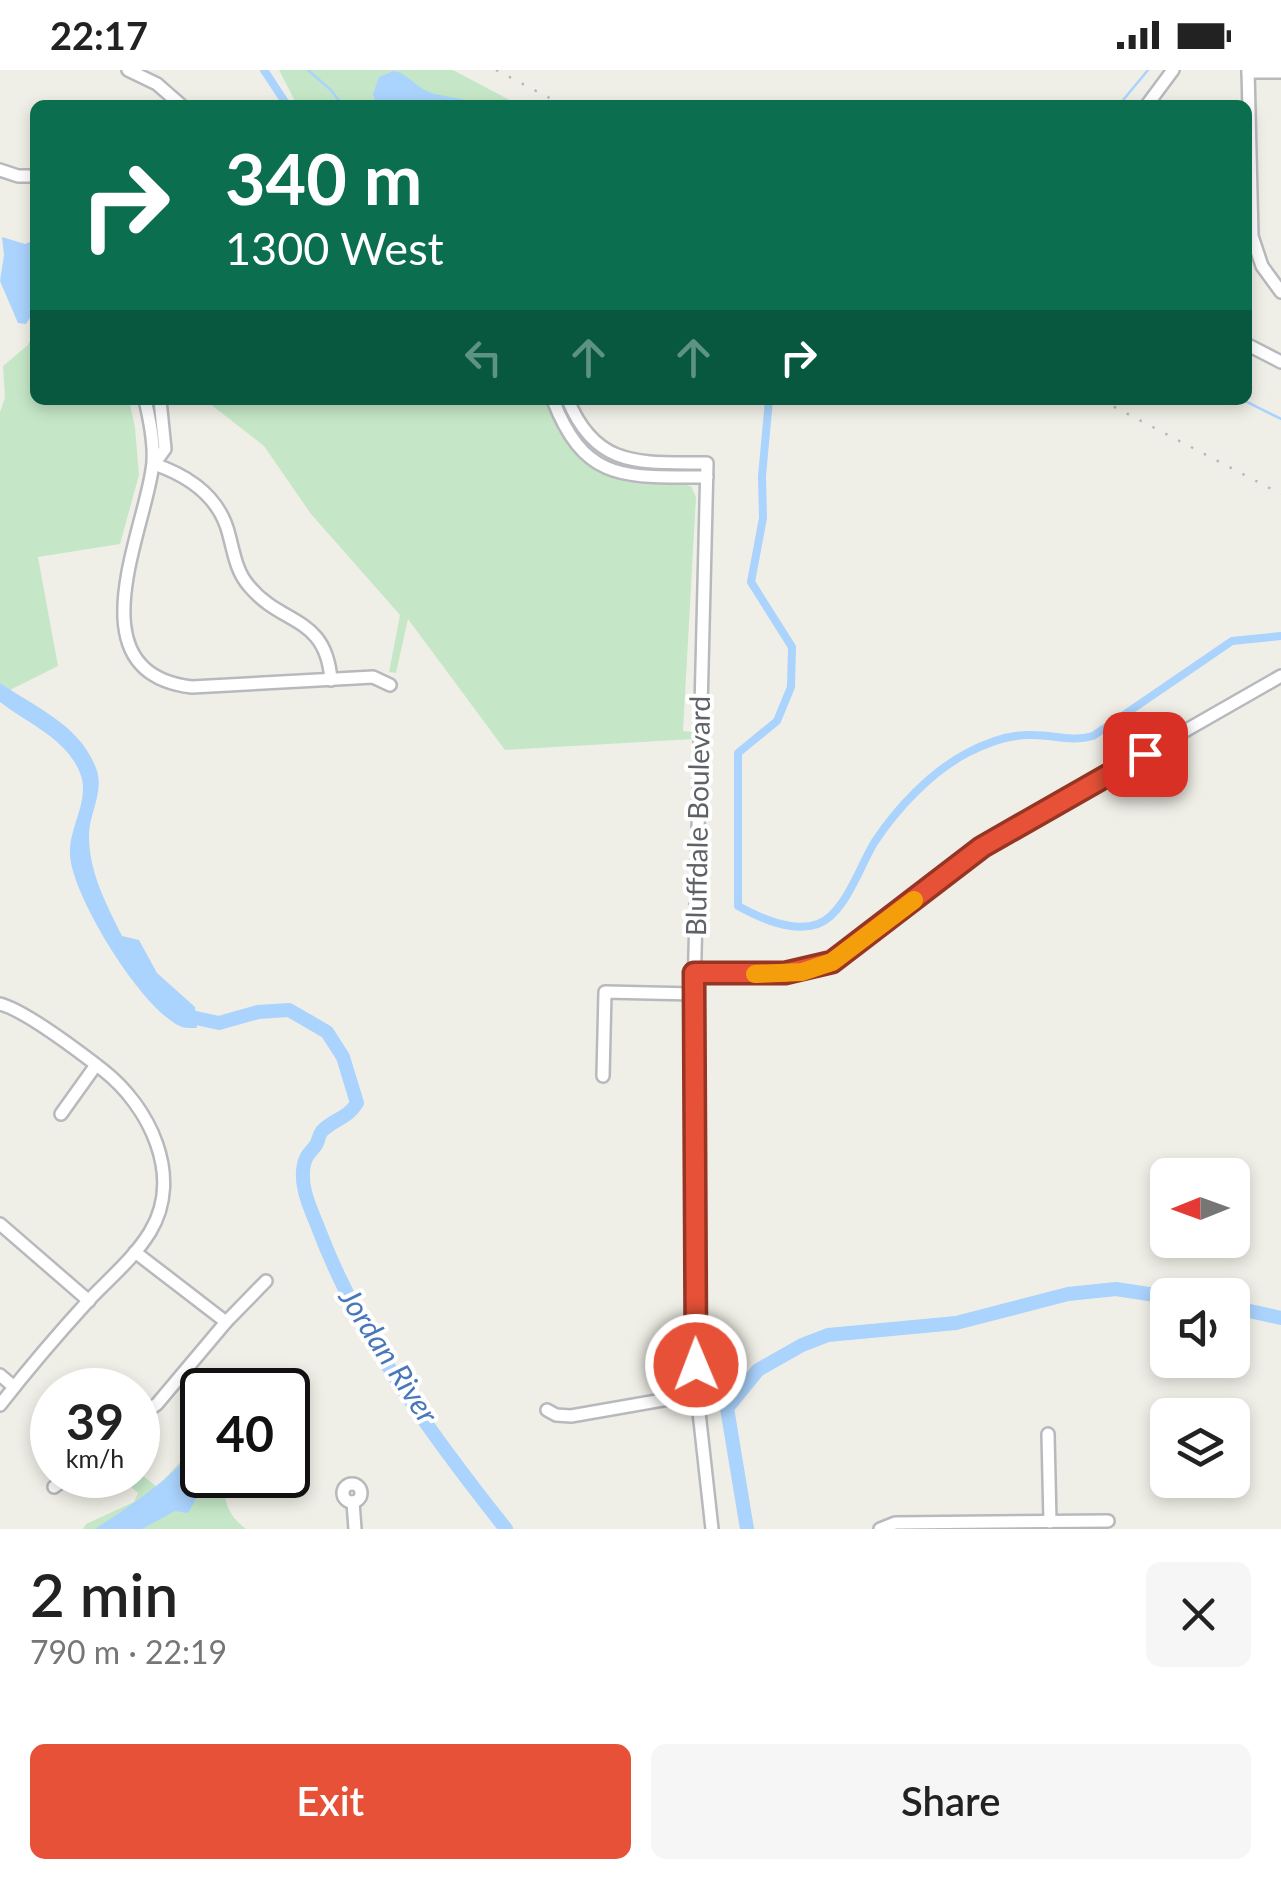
<!DOCTYPE html>
<meta charset="utf-8">
<style>
body{margin:0;font-family:Lato,sans-serif;background:#f6f6f6;color:#222;height:100vh;display:flex;flex-direction:column;font-size:38px;white-space:nowrap}
*{box-sizing:border-box;margin:0}
p{font-size:32px;color:#767676}
.icon{flex:none;width:55px;height:55px;fill:none;stroke:currentColor;stroke-width:2;stroke-linecap:round;stroke-linejoin:round}
.map{position:relative;height:1459px;overflow:hidden}
.panel{display:flex;flex-direction:column;background:#fff;flex:1}
.panel>*{flex:none}
.guide{position:absolute;left:30px;top:30px;width:1222px;height:305px;border-radius:15px;box-shadow:0 5px 15px #0003;background:#0b6e4f;color:#fff;overflow:hidden}
.needle{width:65px;rotate:269deg}
.buttons{position:absolute;left:1150px;top:1088px;display:grid;gap:20px}
.buttons a{display:grid;place-items:center;width:100px;height:100px;border-radius:15px;background:#fff;box-shadow:0 5px 15px #0003;font-size:50px}
.speed{position:absolute;left:30px;top:1298px;display:flex;gap:20px;font-size:50px;font-weight:700;text-align:center}
.speed>*{display:grid;place-content:center;width:130px;height:130px;border-radius:50%;background:#fff;box-shadow:0 5px 15px #0003;line-height:1}
.speed small{font-size:25px;font-weight:400}
.speed .limit{border:5px solid #111;border-radius:15px;background:#fff;color:#111}
.pin{position:absolute;display:grid;place-items:center;width:85px;height:85px;color:#fff;margin:-42px;border-radius:20px;box-shadow:0 5px 15px #0006}
.me{position:absolute;width:110px;margin:-55px;rotate:359deg;stroke-linejoin:round;filter:drop-shadow(0 0 8px #0008)}
.turn{display:flex;align-items:center;gap:35px;height:210px;padding:0 30px;font-size:45px}
.turn .icon{width:130px;height:130px;stroke-width:2.5}
.turn b{display:block;font-size:70px;line-height:85px}
.lanes{display:flex;align-items:center;height:95px;padding:0 30px;background:#0003;justify-content:center;gap:50px;direction:ltr}
.lanes .off{opacity:.35}
.round{display:grid;place-items:center;flex:none;width:105px;height:105px;border-radius:15px;background:#f6f6f6}
.headline{display:flex;align-items:center;justify-content:space-between;height:170px;padding:0 30px}
h1{font-size:60px;font-weight:600;line-height:75px}
.action{display:flex;gap:20px;margin-top:auto;padding:20px 30px}
.action a{flex:1;height:115px;border-radius:15px;background:#e65137;color:#fff;font-size:40px;font-weight:600;line-height:115px;text-align:center}
.action a+a{background:#f6f6f6;color:#222}
.status{display:flex;justify-content:space-between;align-items:center;height:70px;padding:0 50px;background:#fff;direction:ltr}
.status svg{height:28px;fill:currentColor}
.map>svg:first-child{display:block}
.green{fill:#c5e7c7}
.water{fill:#aad3fd}
.lines{fill:none;stroke-linecap:round;stroke-linejoin:round}
.stream{stroke:#aad3fd;stroke-width:2.5}
.canal{stroke:#aad3fd;stroke-width:8}
.river{stroke:#aad3fd;stroke-width:14}
.minor-casing{stroke:#b7b9bd;stroke-width:16}
.minor{stroke:#fff;stroke-width:11}
.rail{stroke:#b7b8b8;stroke-width:2.5;stroke-dasharray:2.5 12;stroke-linecap:butt}
.route-casing{stroke:#963524;stroke-width:25}
.route{stroke:#e65137;stroke-width:18}
.slow{stroke:#f59e0b;stroke-width:18}
.labels{text-anchor:middle;stroke-width:8;stroke-linejoin:round;paint-order:stroke}
.street-label{font-size:28px;fill:#5e6267;stroke:#fff}
.water-label{font-size:30px;font-style:italic;fill:#4878b9;stroke:#fff}
</style>
<div class="status"><b>22:17</b><svg viewBox="0 0 49 12"><path d="M0 12V9h3v3zM5 12V6h3v6zM10 12V3h3v9zM15 12V0h3v12zM26 1h20v11H26zM47 4h2v5h-2z"/></svg></div>
<div class="map">
<svg width="1281" height="1459" viewBox="0 0 1281 1459">
<rect width="100%" height="100%" fill="#f0efe7"/>
<g class="green">
<path d="M279 0H453L519 35H297Z"/>
<path d="M35 259V330H129L135 357 139 405 120 474 38 487 58 596 10 620 0 613V342L5 328 3 296 28 275Z"/>
<path d="M205 330H545C564 375 590 410 643 414 659 415 675 412 691 416L696 427 683 661 692 662 694 669 505 680 408 549 396 603 389 602 400 545 311 444 264 376Z"/>
<path d="M202 1369V1405H225C223 1429 226 1444 246 1459H83L86 1454 134 1432 138 1423 118 1405H138V1402L157 1417Z"/>
</g>
<g class="water">
<path d="M394 1C409 4 415 17 429 22 444 28 462 26 476 35H376L373 24 379 7Z"/>
<path d="M2 167 25 174 35 170V240L26 254 18 253 0 211 4 185Z"/>
<path d="M0 613C35 637 80 655 96 698 105 721 89 743 89 765 89 803 106 833 122 866L139 870 157 903 195 937 197 958C195 958 183 958 182 957 143 942 72 826 70 785 68 757 91 731 80 703 67 669 27 653 0 632Z"/>
<path d="M202 1370V1405H210L188 1443 175 1441 142 1459H95C135 1433 173 1408 202 1370Z"/>
</g>
<g class="lines">
<g class="stream">
<path d="M308 0 331 20 342 35"/>
<path d="M1119 35 1148 0"/>
<path d="M1243 330 1281 349"/>
</g>
<g class="canal">
<path d="M264 0 287 35"/>
<path d="M769 330 762 406 763 448 751 512 792 577 791 617 777 651 738 683V836C760 848 792 863 818 854 845 844 860 796 874 773 896 739 931 702 967 683 986 673 1011 664 1033 665 1054 665 1072 672 1093 666L1232 571 1281 566"/>
</g>
<g class="river">
<path d="M179 942 182 945 219 953 258 942 289 940 327 962 343 987 357 1033C348 1048 334 1049 322 1061 318 1066 319 1070 316 1075 311 1082 306 1084 304 1094 299 1117 311 1139 319 1160 361 1270 433 1367 506 1459"/>
<path d="M1232 1237 1281 1248"/>
<path d="M747 1459 727 1338 758 1300 802 1275 828 1265 956 1253 1068 1224 1116 1219 1168 1227"/>
</g>
<defs>
<g id="minor">
<path d="M128 0 157 14 181 35"/>
<path d="M1248 0 1252 166 1262 196 1281 222"/>
<path d="M1248 2H1281"/>
<path d="M1147 35 1173 0"/>
<path d="M0 100 18 106H35"/>
<path d="M1248 275 1281 292"/>
<path d="M145 330C150 351 156 379 152 400 142 468 75 603 192 617L373 607 390 615"/>
<path d="M553 330C586 415 628 406 707 407"/>
<path d="M568 330C597 400 642 392 707 393L694 924 697 1324 712 1459"/>
<path d="M154 394C189 406 220 427 229 465 234 483 236 501 249 516 282 556 326 545 331 610"/>
<path d="M154 394 165 379 160 330"/>
<path d="M694 903H785L832 892 982 777 1281 606"/>
<path d="M0 934C25 940 81 983 103 1000 149 1036 184 1106 150 1162 134 1188 110 1208 89 1230 58 1264 28 1299 0 1335"/>
<path d="M603 1006 605 922 694 924"/>
<path d="M61 1044 96 995"/>
<path d="M0 1154 89 1231"/>
<path d="M135 1182 226 1252"/>
<path d="M0 1305 14 1317"/>
<path d="M547 1340 556 1345 571 1346 697 1324"/>
<path d="M138 1348 157 1334 226 1252 266 1211"/>
<path d="M1048 1364 1050 1452"/>
<circle cx="352" cy="1423" r="9"/>
<path d="M54 1417 70 1405"/>
<path d="M353 1432 355 1459"/>
<path d="M880 1459 895 1453 1108 1451"/>
</g>
</defs>
<use href="#minor" class="minor-casing"/>
<use href="#minor" class="minor"/>
<g class="rail">
<path d="M496 0 563 35"/>
<path d="M1101 330 1281 424"/>
</g>
</g>
<g class="lines">
<defs>
<path id="route" d="M696 1295 694 903H785L832 892 982 777 1145 684"/>
</defs>
<use href="#route" class="route-casing"/>
<use href="#route" class="route"/>
<path class="slow" d="M755 904 802 902 832 892 914 830"/>
</g>
<g class="labels">
<g class="street-label">
<text transform="translate(698 746) rotate(-89)" y="10">Bluffdale Boulevard</text>
</g>
<g class="water-label">
<text transform="translate(388 1286) rotate(57)" y="10">Jordan River</text>
</g>
</g>
</svg>
<div class="buttons">
<a><svg class="needle" viewBox="-14 -14 28 28"><path d="M0-13l5 13h-10z" fill="#e53935"/><path d="M0 13l5-13h-10z" fill="#767676"/></svg></a>
<a><svg class="icon" aria-label="sound" viewBox="0 0 24 24"><path d="M4 9h4l5-4v14l-5-4H4zM17 9q2 3 0 6"/></svg></a>
<a><svg class="icon" aria-label="layers" viewBox="0 0 24 24"><path d="M12 4l9 5-9 5-9-5zM3 14l9 5 9-5"/></svg></a>
</div>
<div class="speed"><div>39<small>km/h</small></div><div class="limit">40</div></div>
<div class="pin" style="left:1145px;top:684px;background:#d93025"><svg class="icon" aria-label="arrive" viewBox="0 0 24 24"><path d="M6 21V4h12l-3 4 3 4H6"/></svg></div>
<svg class="me" style="left:696px;top:1295px" viewBox="-20 -20 40 40"><circle r="17" fill="#e65137" stroke="#fff" stroke-width="3"/><path d="M0-11L8 9 0 5-8 9z" fill="#fff"/></svg>
<div class="guide">
<div class="turn"><svg class="icon" aria-label="right" viewBox="0 0 24 24"><path d="M7 20v-9h11M14 6l5 5-5 5"/></svg><div><b>340 m</b>1300 West</div></div>
<div class="lanes"><svg class="icon off" aria-label="left" viewBox="0 0 24 24"><path d="M17 20v-9H6M10 6l-5 5 5 5"/></svg><svg class="icon off" aria-label="ahead" viewBox="0 0 24 24"><path d="M12 20V5M6 11l6-6 6 6"/></svg><svg class="icon off" aria-label="ahead" viewBox="0 0 24 24"><path d="M12 20V5M6 11l6-6 6 6"/></svg><svg class="icon" aria-label="right" viewBox="0 0 24 24"><path d="M7 20v-9h11M14 6l5 5-5 5"/></svg></div>
</div>
</div>
<section class="panel">
<div class="headline"><div><h1>2 min</h1><p>790 m · 22:19</p></div><a class="round"><svg class="icon" aria-label="close" viewBox="0 0 24 24"><path d="M6 6l12 12M18 6L6 18"/></svg></a></div>
<div class="action"><a>Exit</a><a>Share</a></div>
</section>
